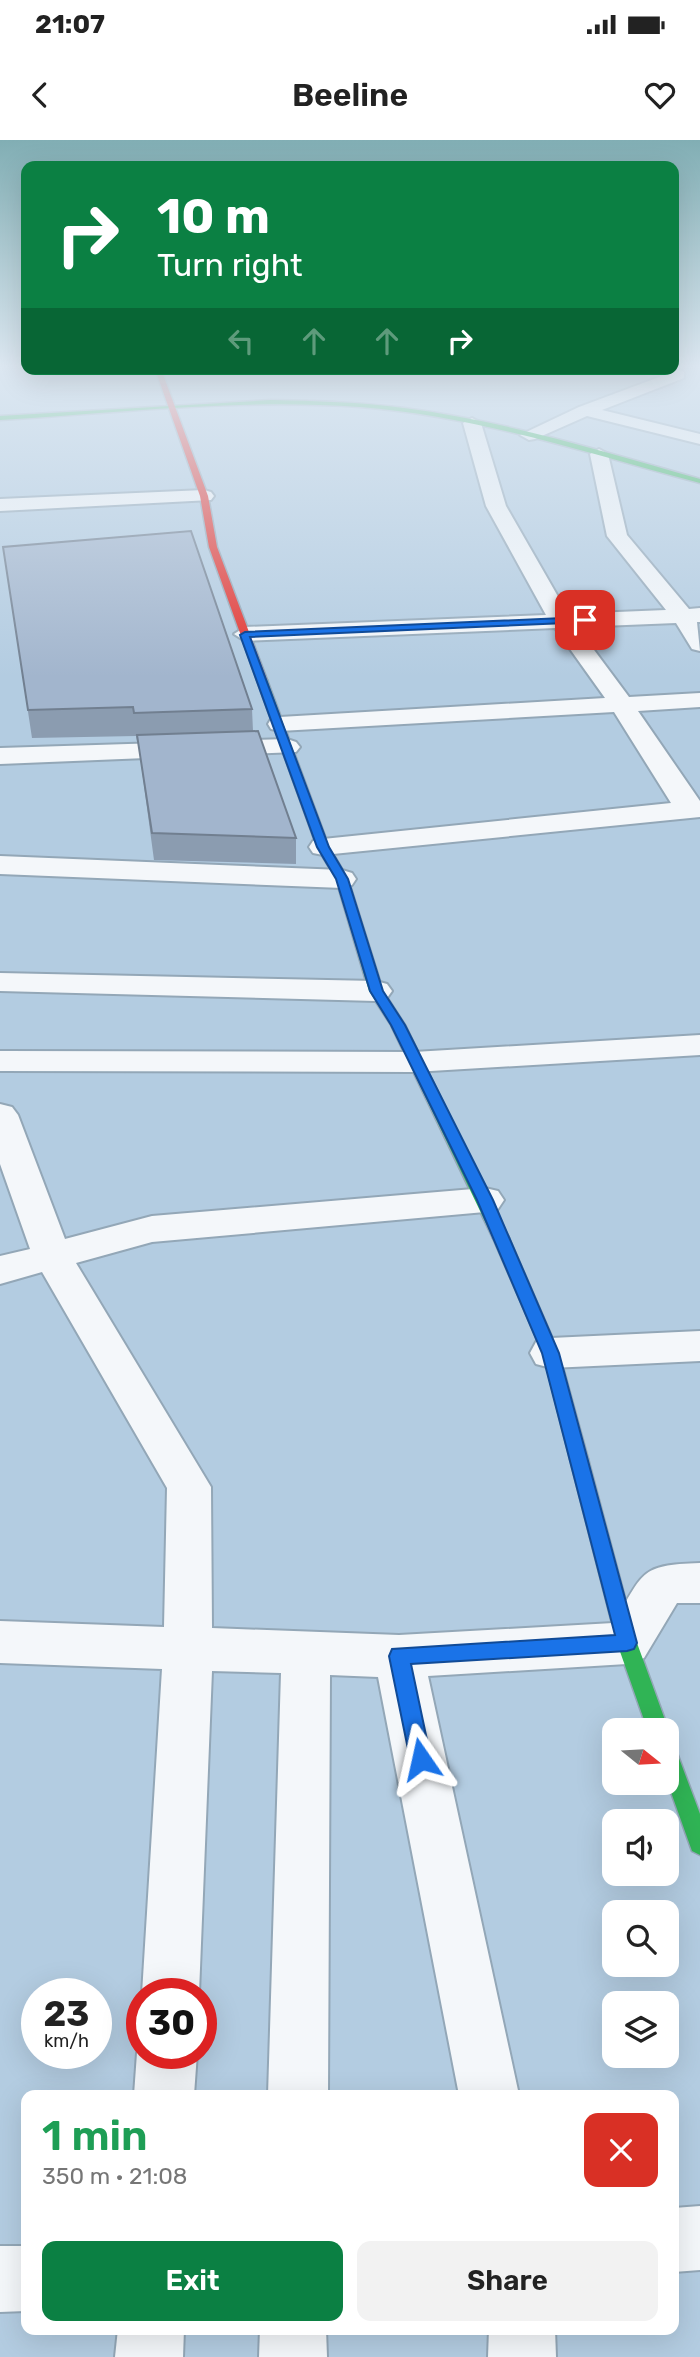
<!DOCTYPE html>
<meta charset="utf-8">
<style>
body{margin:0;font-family:Rubik,sans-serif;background:#f2f2f2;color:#222;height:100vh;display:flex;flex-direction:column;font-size:26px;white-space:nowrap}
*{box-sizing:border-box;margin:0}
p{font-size:23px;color:#767676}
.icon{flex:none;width:38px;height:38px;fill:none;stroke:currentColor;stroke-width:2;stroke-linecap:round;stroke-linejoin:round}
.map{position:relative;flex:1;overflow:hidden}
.sheet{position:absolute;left:21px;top:1950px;width:658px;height:245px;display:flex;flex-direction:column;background:#fff;border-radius:14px;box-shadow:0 7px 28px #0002}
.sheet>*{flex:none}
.top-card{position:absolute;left:21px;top:21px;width:658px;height:214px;border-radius:14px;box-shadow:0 7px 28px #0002;background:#0b8043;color:#fff;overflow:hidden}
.needle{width:46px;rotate:108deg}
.tools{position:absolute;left:602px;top:1578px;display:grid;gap:14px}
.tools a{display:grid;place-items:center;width:77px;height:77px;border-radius:14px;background:#fff;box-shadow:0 7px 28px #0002;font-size:35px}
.speed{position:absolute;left:21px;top:1838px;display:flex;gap:14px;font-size:35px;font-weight:700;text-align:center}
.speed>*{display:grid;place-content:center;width:91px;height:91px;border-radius:50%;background:#fff;box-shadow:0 7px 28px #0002;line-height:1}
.speed small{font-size:18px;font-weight:400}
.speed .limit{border:10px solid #d22;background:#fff;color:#111}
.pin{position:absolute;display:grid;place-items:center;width:60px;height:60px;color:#fff;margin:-30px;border-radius:14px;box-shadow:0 4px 10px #0006}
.me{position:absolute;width:77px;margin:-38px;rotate:349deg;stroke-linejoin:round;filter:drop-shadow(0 0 5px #0008)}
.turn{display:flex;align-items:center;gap:24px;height:147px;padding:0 21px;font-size:32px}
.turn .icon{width:91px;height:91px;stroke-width:2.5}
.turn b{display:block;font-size:49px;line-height:60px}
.lanes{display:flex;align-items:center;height:66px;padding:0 21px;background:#0003;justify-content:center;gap:35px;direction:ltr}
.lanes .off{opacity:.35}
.round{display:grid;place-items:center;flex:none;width:74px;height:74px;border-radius:14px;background:#f2f2f2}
.overview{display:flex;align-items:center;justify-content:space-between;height:119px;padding:0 21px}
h1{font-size:42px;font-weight:600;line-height:52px;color:#1e9e55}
.button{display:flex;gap:14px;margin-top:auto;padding:14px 21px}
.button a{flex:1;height:80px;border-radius:14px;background:#0b8043;color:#fff;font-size:28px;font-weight:600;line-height:80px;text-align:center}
.button a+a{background:#f2f2f2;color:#222}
.status{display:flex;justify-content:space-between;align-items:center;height:49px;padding:0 35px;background:#fff;direction:ltr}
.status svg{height:19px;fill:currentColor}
header{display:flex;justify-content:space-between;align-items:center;height:91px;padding:0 21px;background:#fff;font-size:32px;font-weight:600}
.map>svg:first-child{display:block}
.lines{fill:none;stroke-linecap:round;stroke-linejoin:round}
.street-casing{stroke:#93a7b7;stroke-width:4}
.fast-casing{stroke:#93a7b7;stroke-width:3}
.slow-casing{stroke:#93a7b7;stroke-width:3}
.jam-casing{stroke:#93a7b7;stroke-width:3}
.street{fill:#f4f7fa;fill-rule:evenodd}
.fast{fill:#30b455;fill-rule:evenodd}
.slow{fill:#ff9f0a;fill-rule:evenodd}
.jam{fill:#e5322d;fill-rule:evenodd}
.wall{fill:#8b9cb0}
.building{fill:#a2b5cd;stroke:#717f90;stroke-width:2}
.route{fill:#1a73e8;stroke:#114b97;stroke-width:2}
</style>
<div class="status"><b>21:07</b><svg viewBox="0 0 49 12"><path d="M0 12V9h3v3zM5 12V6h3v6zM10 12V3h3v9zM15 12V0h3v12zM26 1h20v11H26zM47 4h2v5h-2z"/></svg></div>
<header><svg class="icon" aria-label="back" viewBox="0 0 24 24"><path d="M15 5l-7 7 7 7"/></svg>Beeline<svg class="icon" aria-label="heart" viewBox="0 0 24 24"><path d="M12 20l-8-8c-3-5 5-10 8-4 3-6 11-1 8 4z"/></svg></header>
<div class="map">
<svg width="700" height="2217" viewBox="0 0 700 2217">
<rect width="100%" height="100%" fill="#b3cce1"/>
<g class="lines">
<defs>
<g id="street">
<path d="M678 230 684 232V238L602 270 700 294V304L587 276 535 299 529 300 520 295 579 267Z"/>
<path d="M472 278 481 283 506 366 568 474 666 470 607 396 590 314 599 309 608 314 627 395 689 469 700 468V482H697L700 511 692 509 676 483 577 487 629 557 700 553V567L638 571 700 661V677L323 715 313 713 309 707 313 701 323 699 671 663 614 572 280 591 271 589 268 584 271 579 280 577 605 558 555 488 245 501 234 494 245 487 546 475 486 366 463 283Z"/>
<path d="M204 350 211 352 214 356 211 360 0 371V359Z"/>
<path d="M287 599 296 602 300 607 296 612 0 624V608Z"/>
<path d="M0 716 342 730 352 733 356 739 352 745 342 748 0 734Z"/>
<path d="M0 833 376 841 387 844 392 851 387 858 376 861 0 851Z"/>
<path d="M700 895V915L414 932 0 931V911L414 912Z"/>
<path d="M0 964 12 967 18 975 65 1099 152 1076 485 1048 498 1051 504 1060 498 1069 485 1072 152 1102 76 1123 211 1347 212 1488 399 1495 613 1483C645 1433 637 1425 700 1423V1463H677L644 1518 627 1524 428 1536 519 1955H459L378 1537 330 1535 328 1955H268L281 1533 212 1531 199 1853 142 1854 162 1529 0 1523V1481L164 1487 167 1348 42 1132 0 1144V1116L30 1109 0 1024Z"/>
<path d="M700 1191V1221L551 1228 536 1224 530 1213 536 1202 551 1198Z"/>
<path d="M142 1902V1913H197L194 1955H134L137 1913Z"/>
<path d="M700 2066V2130L674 2132V2068Z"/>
<path d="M0 2106H26V2171L0 2172Z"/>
<path d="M118 2189H184L183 2217H115Z"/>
<path d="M260 2189H326L327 2217H259Z"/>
<path d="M489 2189H555L556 2217H488Z"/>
</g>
<g id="fast">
<path d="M271 260C315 261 360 262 404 268 505 281 602 311 700 339V343C587 313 476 276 360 267 240 258 119 273 0 280V276Z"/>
<path d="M262 537 267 540 329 707 348 739 383 851 405 885 509 1098 507 1102 501 1103 493 1098 391 885 369 851 336 739 317 707 257 540Z"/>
<path d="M579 1312 585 1314 588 1319 637 1503 669 1591 667 1597V1591H648L617 1503 570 1319 573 1314Z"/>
<path d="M667 1602 674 1605 700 1674V1715L692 1711 667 1641Z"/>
</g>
<path id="slow" d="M501 1093 509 1098 559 1213 588 1319 585 1324 579 1326 573 1324 570 1319 543 1213 493 1098Z"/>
<path id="jam" d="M155 229H161L208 356 217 407 267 540 265 542 257 540 209 407 200 356Z"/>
</defs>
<use href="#street" class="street-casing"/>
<use href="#fast" class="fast-casing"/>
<use href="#slow" class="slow-casing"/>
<use href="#jam" class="jam-casing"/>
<use href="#street" class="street"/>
<use href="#fast" class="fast"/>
<use href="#slow" class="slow"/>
<use href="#jam" class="jam"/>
</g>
<path class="wall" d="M3 407 252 569 253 591 296 698V724L154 720 138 601H137L136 596 32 598Z"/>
<g class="building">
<path d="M191 391 252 569 134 573 133 567 28 570 3 407Z"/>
<path d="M258 591 296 698 152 693 137 595Z"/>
</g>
<linearGradient id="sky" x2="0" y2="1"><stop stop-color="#81aeb4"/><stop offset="0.42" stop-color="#dde8f2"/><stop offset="1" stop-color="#dde8f2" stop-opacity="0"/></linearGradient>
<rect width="700" height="537" fill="url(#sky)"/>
<path class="route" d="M585 477 588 482 250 497 329 707 348 739 383 851 405 885 493 1060 559 1213 637 1503 634 1509 627 1511 411 1524 431 1619 428 1626 421 1629 413 1626 410 1619 389 1516 392 1509 615 1495 542 1213 477 1060 391 885 370 851 336 739 317 707 240 495 245 492Z"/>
</svg>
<div class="tools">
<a><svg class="needle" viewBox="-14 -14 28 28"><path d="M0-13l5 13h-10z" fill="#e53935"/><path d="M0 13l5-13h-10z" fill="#767676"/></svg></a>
<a><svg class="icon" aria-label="sound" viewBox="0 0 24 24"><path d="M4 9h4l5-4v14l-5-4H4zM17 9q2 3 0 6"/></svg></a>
<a><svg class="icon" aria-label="search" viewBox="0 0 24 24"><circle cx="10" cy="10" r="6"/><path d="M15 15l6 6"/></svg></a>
<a><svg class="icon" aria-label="layers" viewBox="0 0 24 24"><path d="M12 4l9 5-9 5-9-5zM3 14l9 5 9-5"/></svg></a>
</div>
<div class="speed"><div>23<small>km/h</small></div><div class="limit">30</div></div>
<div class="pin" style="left:585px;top:480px;background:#d93025"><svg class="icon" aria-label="arrive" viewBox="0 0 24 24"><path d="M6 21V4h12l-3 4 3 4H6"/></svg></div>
<svg class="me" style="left:421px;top:1619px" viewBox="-20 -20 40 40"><path d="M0-17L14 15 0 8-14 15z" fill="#1a73e8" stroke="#fff" stroke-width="4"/></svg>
<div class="top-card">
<div class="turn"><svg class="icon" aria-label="right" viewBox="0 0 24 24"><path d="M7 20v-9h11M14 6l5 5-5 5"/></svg><div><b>10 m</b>Turn right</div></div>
<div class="lanes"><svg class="icon off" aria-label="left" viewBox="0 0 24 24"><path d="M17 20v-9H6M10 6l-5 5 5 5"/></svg><svg class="icon off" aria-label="ahead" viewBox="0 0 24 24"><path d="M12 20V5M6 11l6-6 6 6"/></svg><svg class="icon off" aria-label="ahead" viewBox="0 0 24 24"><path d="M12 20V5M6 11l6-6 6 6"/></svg><svg class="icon" aria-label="right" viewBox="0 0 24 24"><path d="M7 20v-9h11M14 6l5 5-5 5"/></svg></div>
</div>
<section class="sheet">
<div class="overview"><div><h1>1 min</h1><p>350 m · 21:08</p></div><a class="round" style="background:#d93025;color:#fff"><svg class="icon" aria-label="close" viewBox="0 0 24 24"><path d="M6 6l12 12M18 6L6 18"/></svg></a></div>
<div class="button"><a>Exit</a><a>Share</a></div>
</section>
</div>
